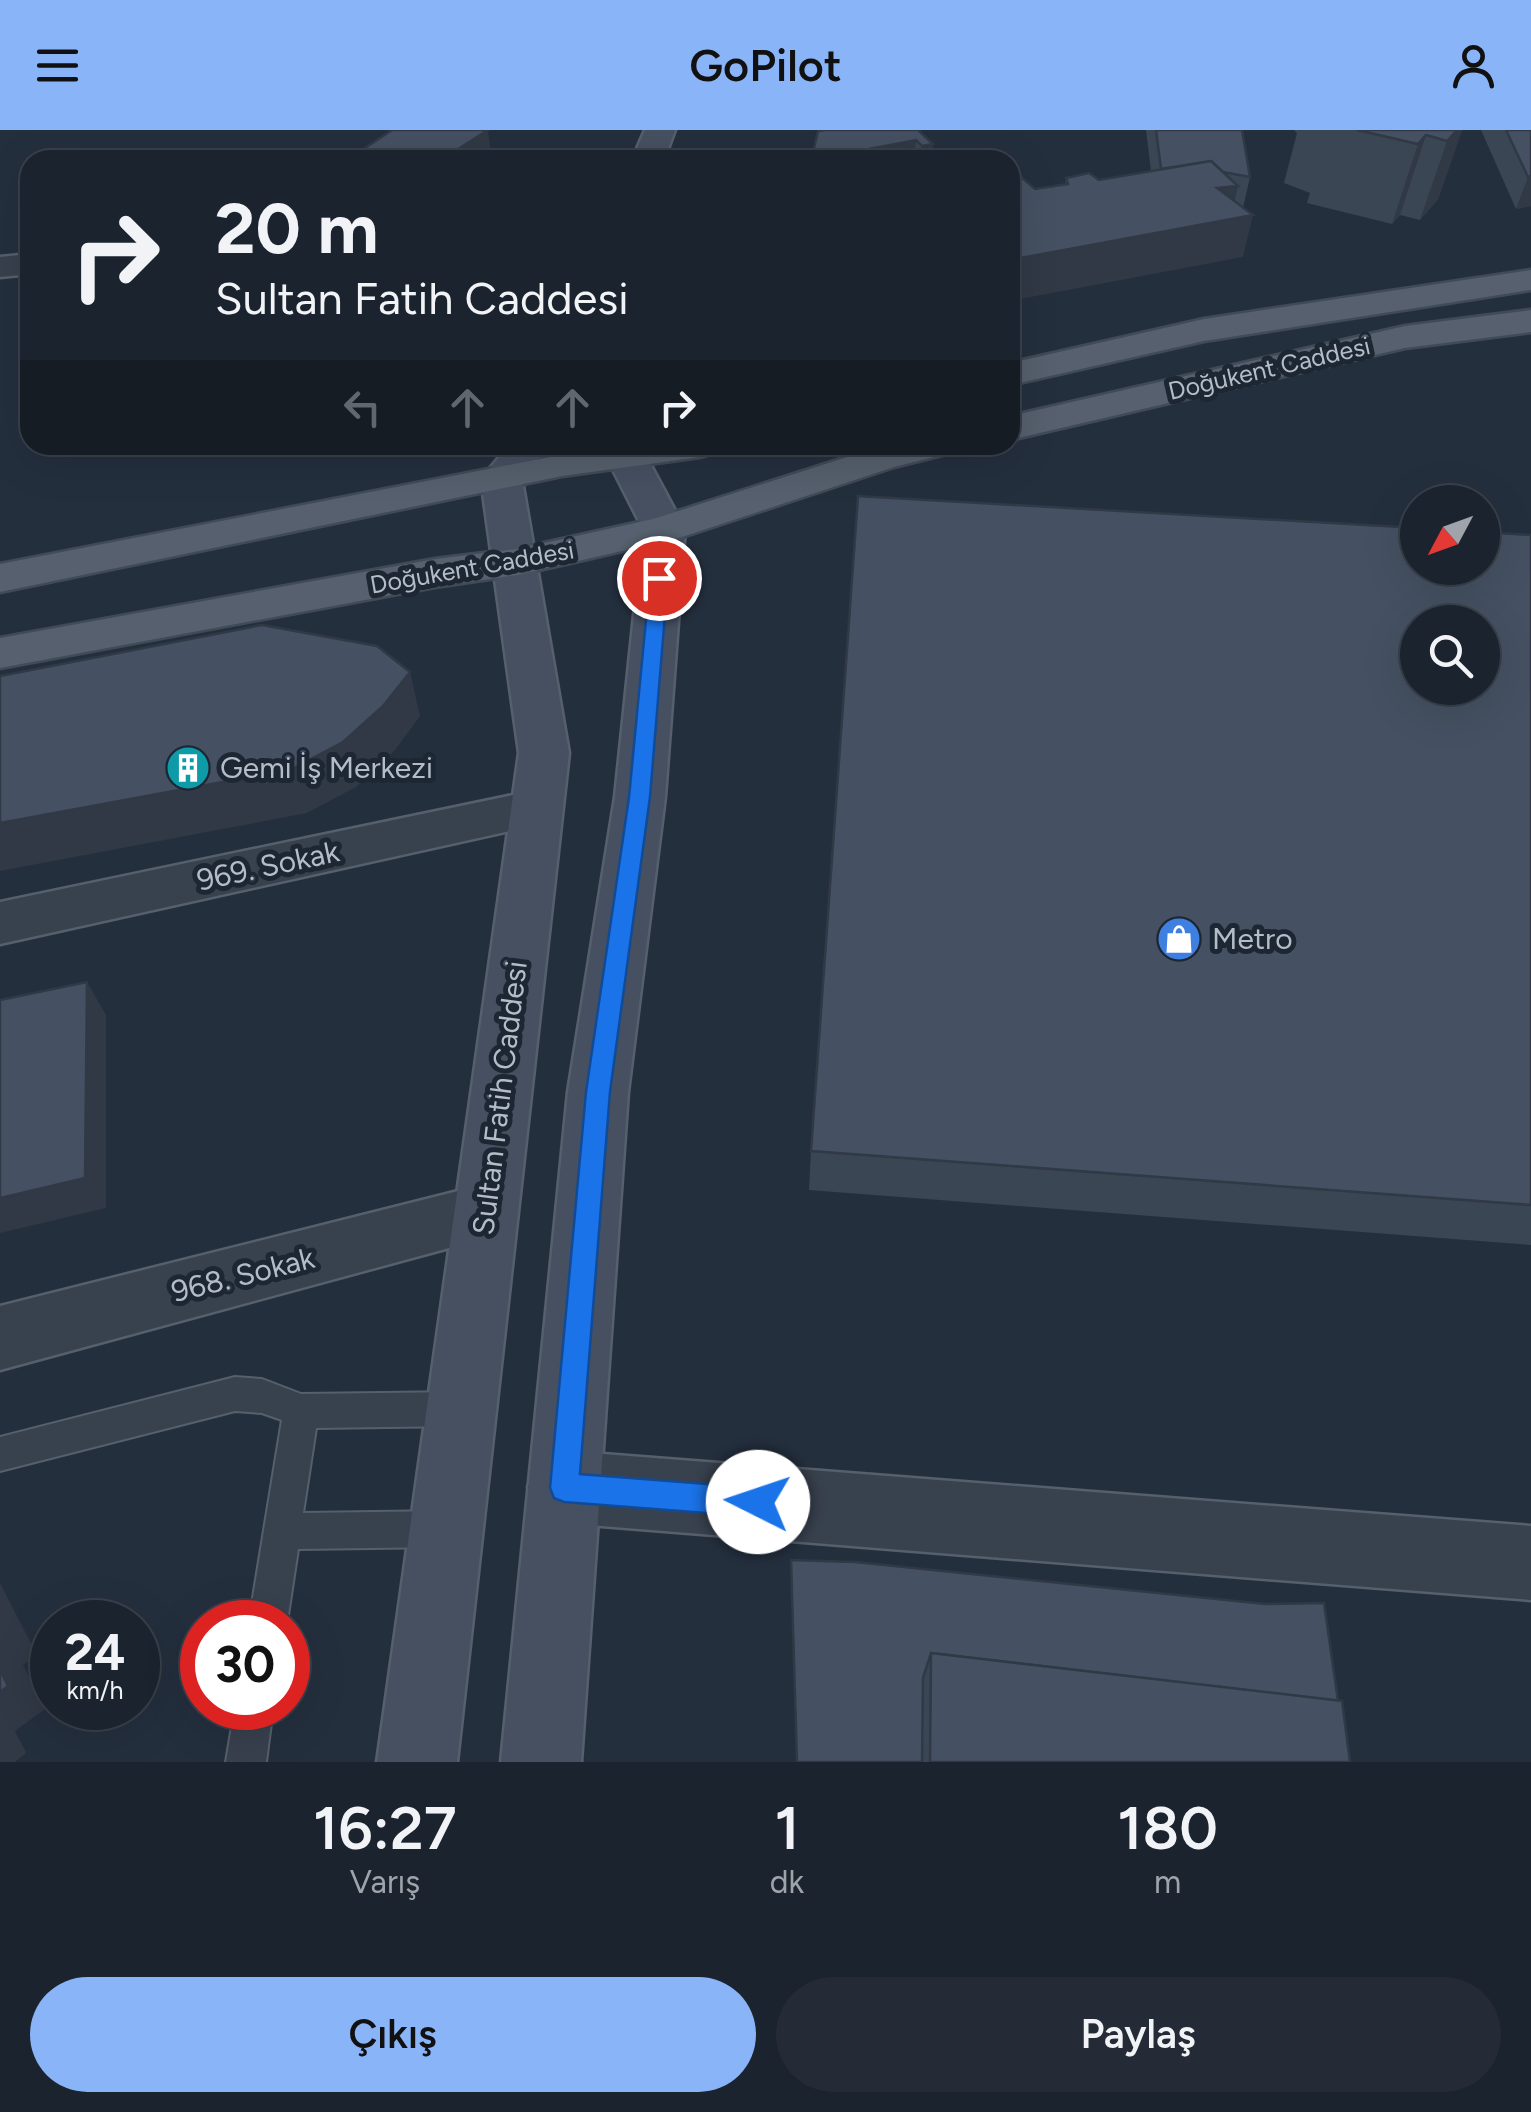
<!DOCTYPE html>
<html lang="tr">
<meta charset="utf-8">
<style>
body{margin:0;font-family:Figtree,sans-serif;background:#242b36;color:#f1f3f6;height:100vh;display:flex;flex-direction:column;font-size:38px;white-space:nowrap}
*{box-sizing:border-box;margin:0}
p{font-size:32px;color:#a0a4aa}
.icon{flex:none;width:55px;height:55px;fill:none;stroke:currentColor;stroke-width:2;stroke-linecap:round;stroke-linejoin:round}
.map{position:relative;height:1632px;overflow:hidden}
.panel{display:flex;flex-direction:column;background:#1b232e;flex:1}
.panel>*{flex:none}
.top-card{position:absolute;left:20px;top:20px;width:1000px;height:305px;border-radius:30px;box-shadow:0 10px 40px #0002,0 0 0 2px #39404a;background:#1b232e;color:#f1f3f6;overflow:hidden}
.needle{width:65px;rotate:229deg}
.tools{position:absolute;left:1400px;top:355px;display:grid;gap:20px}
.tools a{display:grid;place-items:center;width:100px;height:100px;border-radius:50%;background:#1b232e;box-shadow:0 10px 40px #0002,0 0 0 2px #39404a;font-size:50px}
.speed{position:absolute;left:30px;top:1470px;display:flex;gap:20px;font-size:50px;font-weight:700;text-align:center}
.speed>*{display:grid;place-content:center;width:130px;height:130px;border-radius:50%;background:#1b232e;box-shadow:0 10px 40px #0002,0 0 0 2px #39404a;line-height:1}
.speed small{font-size:25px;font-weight:400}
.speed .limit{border:15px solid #d22;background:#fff;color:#111}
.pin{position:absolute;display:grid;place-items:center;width:85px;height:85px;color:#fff;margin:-42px;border:5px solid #fff;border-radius:50%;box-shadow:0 2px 10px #0007}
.me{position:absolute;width:110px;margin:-55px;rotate:274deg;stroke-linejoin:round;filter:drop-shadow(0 0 8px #0008)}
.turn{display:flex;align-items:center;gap:35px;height:210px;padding:0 30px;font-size:45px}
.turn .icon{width:130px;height:130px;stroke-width:2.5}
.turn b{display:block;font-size:70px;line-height:85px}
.lanes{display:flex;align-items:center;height:95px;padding:0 30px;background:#0003;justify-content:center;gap:50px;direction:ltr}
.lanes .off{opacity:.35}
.eta{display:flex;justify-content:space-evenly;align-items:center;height:170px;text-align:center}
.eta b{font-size:60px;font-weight:600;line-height:70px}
.primary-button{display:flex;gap:20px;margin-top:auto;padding:20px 30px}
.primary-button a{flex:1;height:115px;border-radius:60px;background:#8ab4f8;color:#111;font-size:40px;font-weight:600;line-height:115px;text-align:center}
.primary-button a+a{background:#242b36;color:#f1f3f6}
header{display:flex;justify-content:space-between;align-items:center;height:130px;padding:0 30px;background:#8ab4f8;color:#111;font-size:45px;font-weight:600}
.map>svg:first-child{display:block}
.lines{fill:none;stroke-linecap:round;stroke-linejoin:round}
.lane-casing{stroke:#565f6c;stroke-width:4}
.street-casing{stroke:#565f6c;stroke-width:5}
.secondary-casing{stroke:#565f6c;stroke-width:5}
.primary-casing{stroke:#414a57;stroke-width:5}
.lane{fill:#38414e;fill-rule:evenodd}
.street{fill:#38414e;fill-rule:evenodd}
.secondary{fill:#465061;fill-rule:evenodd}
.primary{fill:#56606e;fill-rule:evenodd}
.wall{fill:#3b4654}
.shaded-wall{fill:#303945}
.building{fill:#455162;stroke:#303945;stroke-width:2.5;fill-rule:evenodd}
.route{fill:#1a73e8;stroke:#114b97;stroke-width:2.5}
.labels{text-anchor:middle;stroke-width:10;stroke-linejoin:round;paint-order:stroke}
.far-street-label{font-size:25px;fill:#b4bcc9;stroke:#1d2633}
.poi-label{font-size:30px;fill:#b4bcc9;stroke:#1d2633;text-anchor:start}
.street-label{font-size:30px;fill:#b4bcc9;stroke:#1d2633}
</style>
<header><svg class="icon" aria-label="menu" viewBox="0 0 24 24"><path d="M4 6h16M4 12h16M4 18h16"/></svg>GoPilot<svg class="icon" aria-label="person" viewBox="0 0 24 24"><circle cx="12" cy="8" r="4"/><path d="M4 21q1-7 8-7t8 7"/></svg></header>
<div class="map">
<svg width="1531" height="1632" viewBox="0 0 1531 1632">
<rect width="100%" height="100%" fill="#242f3e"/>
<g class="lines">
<defs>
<g id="lane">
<path d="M235 1247 262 1249 301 1264 461 1262 473 1267 478 1279 473 1291 461 1296 316 1298 303 1383 446 1381 459 1386 464 1399 459 1412 446 1417 298 1419 287 1492H249L282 1290 262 1283 235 1281 0 1341V1307Z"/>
<path d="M235 1578H273L266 1632H226Z"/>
</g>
<g id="street">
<path d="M30 124V144L0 147V127Z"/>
<path d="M537 660 555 665 562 678 555 691 0 814V772Z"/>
<path d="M486 1054 508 1062 517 1082 508 1102 0 1240V1176Z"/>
<path d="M564 1321 1531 1396V1470L564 1393 539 1382 528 1357 539 1332Z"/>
</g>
<g id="secondary">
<path d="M645 0H675L664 30H632Z"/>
<path d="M509 315H550L522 350 569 623 457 1632H377L519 623 481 349Z"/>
<path d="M608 315H648L646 326 685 399 665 667 628 962 581 1632H501L568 962 615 667 643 399 606 326Z"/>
</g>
<g id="primary">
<path d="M1531 140V160L1204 211 1010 255V233L1204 189Z"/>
<path d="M1531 180V202L1405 218 1010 310V286L1405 196Z"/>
<path d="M612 315H720L714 323 700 327 562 346 0 462V434Z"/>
<path d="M885 315H956L950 323 894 337 679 408 517 445 435 457 0 538V508L435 429 517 419 653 389Z"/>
</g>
</defs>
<use href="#lane" class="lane-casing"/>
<use href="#street" class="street-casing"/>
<use href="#secondary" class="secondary-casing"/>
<use href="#primary" class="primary-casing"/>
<use href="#lane" class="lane"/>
<use href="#street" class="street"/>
<use href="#secondary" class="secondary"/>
<use href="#primary" class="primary"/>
</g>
<g class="wall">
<path d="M918 0 933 14 932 30H811Z"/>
<path d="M1146 0H1242L1250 47 1243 78V127L1035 59 1065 55 1066 48 1099 50 1151 41Z"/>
<path d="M1294 0H1462L1438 69 1420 90 1400 85 1392 94 1307 73 1310 63 1284 53 1297 3Z"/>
<path d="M1481 0H1531V76L1516 79Z"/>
<path d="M256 315H315L291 325 266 324Z"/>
<path d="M1531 405V1115L809 1060 811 1021Z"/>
<path d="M791 1437 1338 1571 1350 1632H797Z"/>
</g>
<g class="shaded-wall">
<path d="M488 0 492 30H441Z"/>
<path d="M1457 0H1462L1438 69 1420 90 1447 11Z"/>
<path d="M1426 5 1400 85 1392 94 1418 14Z"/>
<path d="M916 10 914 30H837V25Z"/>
<path d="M933 14 932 30H921L922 16Z"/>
<path d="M1531 46V76L1516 79 1528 47Z"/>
<path d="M1238 56 1230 90 1253 85 1243 127 1010 171V130L1217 58Z"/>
<path d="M288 315H315L291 325Z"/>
<path d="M410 542 420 586 395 620 356 657 307 683 0 741V693Z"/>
<path d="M87 852 106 885V1078L0 1103V1068Z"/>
<path d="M0 1453 37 1525 23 1535 45 1579 15 1601 26 1623 15 1632H0Z"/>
</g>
<g class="building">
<path d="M392 0H488L441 30H347Z"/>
<path d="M825 0H918L933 14 922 16 916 10 837 25 841 30H811L818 1Z"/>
<path d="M1156 0H1242L1250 47 1223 42 1211 31 1161 39Z"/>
<path d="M1357 0H1457L1447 11 1426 5 1418 14Z"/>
<path d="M1506 0H1531V46L1528 47Z"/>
<path d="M1211 31 1238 56 1217 58 1253 85 1010 130V46L1019 45 1035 59 1068 54 1066 48 1089 43 1099 50Z"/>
<path d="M858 366 1418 398V438H1482V402L1531 405V1075L811 1021ZM1418 492H1482V558H1418Z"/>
<path d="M262 495 377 516 410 542 383 576 343 612 292 639 0 693V546Z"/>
<path d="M87 852 85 1048 0 1068V870Z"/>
<path d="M791 1430 855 1432 1265 1474 1324 1473 1338 1571 931 1523 923 1548 922 1632H797Z"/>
<path d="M931 1523 1342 1571 1350 1632H930Z"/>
<path d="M0 1540 8 1556 0 1562Z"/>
</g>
<path class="route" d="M659 443 668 448 650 667 610 962 580 1344 758 1358 768 1362 773 1372 768 1383 758 1387 564 1372 554 1368 550 1358 586 962 629 667 650 448Z"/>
<defs>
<symbol id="building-disc" viewBox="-11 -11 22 22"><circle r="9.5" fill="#0f9aa8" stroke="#1d2633"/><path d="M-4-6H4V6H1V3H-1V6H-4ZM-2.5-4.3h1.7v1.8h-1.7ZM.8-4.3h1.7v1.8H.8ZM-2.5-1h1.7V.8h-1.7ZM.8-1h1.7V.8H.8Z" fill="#fff"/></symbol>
<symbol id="shop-disc" viewBox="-11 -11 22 22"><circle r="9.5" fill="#3f7fe0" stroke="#1d2633"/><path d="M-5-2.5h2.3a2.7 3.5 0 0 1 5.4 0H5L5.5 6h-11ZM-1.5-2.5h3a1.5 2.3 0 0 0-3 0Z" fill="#fff"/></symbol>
</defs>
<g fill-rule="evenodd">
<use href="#building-disc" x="163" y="613" width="50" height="50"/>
<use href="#shop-disc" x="1154" y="784" width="50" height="50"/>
</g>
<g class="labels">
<g class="far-street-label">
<text transform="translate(1269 238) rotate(-13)" y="9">Doğukent Caddesi</text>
<text transform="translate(472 437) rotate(-10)" y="9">Doğukent Caddesi</text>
</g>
<g class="poi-label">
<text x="220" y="648">Gemi İş Merkezi</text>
<text x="1212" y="819">Metro</text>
</g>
<g class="street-label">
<text transform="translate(268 736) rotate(-12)" y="10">969. Sokak</text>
<text transform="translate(500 968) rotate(-83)" y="10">Sultan Fatih Caddesi</text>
<text transform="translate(243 1145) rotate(-14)" y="10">968. Sokak</text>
</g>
</g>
</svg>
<div class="tools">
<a><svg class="needle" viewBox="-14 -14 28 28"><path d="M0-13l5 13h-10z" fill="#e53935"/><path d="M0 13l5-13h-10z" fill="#a0a4aa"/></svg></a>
<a><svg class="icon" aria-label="search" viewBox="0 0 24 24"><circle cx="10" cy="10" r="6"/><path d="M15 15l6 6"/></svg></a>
</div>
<div class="speed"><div>24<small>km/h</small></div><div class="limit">30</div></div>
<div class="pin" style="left:659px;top:448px;background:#d93025"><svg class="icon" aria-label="arrive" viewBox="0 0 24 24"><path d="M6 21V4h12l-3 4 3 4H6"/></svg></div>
<svg class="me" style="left:758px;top:1372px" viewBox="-20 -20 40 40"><circle r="19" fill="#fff"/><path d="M0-13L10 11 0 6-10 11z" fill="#1a73e8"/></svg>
<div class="top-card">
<div class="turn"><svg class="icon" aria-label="right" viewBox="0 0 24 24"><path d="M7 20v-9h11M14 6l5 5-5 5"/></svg><div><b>20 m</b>Sultan Fatih Caddesi</div></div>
<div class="lanes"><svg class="icon off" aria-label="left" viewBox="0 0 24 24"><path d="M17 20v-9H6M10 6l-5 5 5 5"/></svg><svg class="icon off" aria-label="ahead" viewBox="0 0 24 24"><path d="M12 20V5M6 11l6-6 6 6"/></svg><svg class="icon off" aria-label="ahead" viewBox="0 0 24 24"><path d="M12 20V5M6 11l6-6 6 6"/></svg><svg class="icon" aria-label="right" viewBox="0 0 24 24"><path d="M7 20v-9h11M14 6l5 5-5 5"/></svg></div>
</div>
</div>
<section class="panel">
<div class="eta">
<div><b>16:27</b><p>Varış</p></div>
<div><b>1</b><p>dk</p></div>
<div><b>180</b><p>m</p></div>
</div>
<div class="primary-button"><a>Çıkış</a><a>Paylaş</a></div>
</section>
